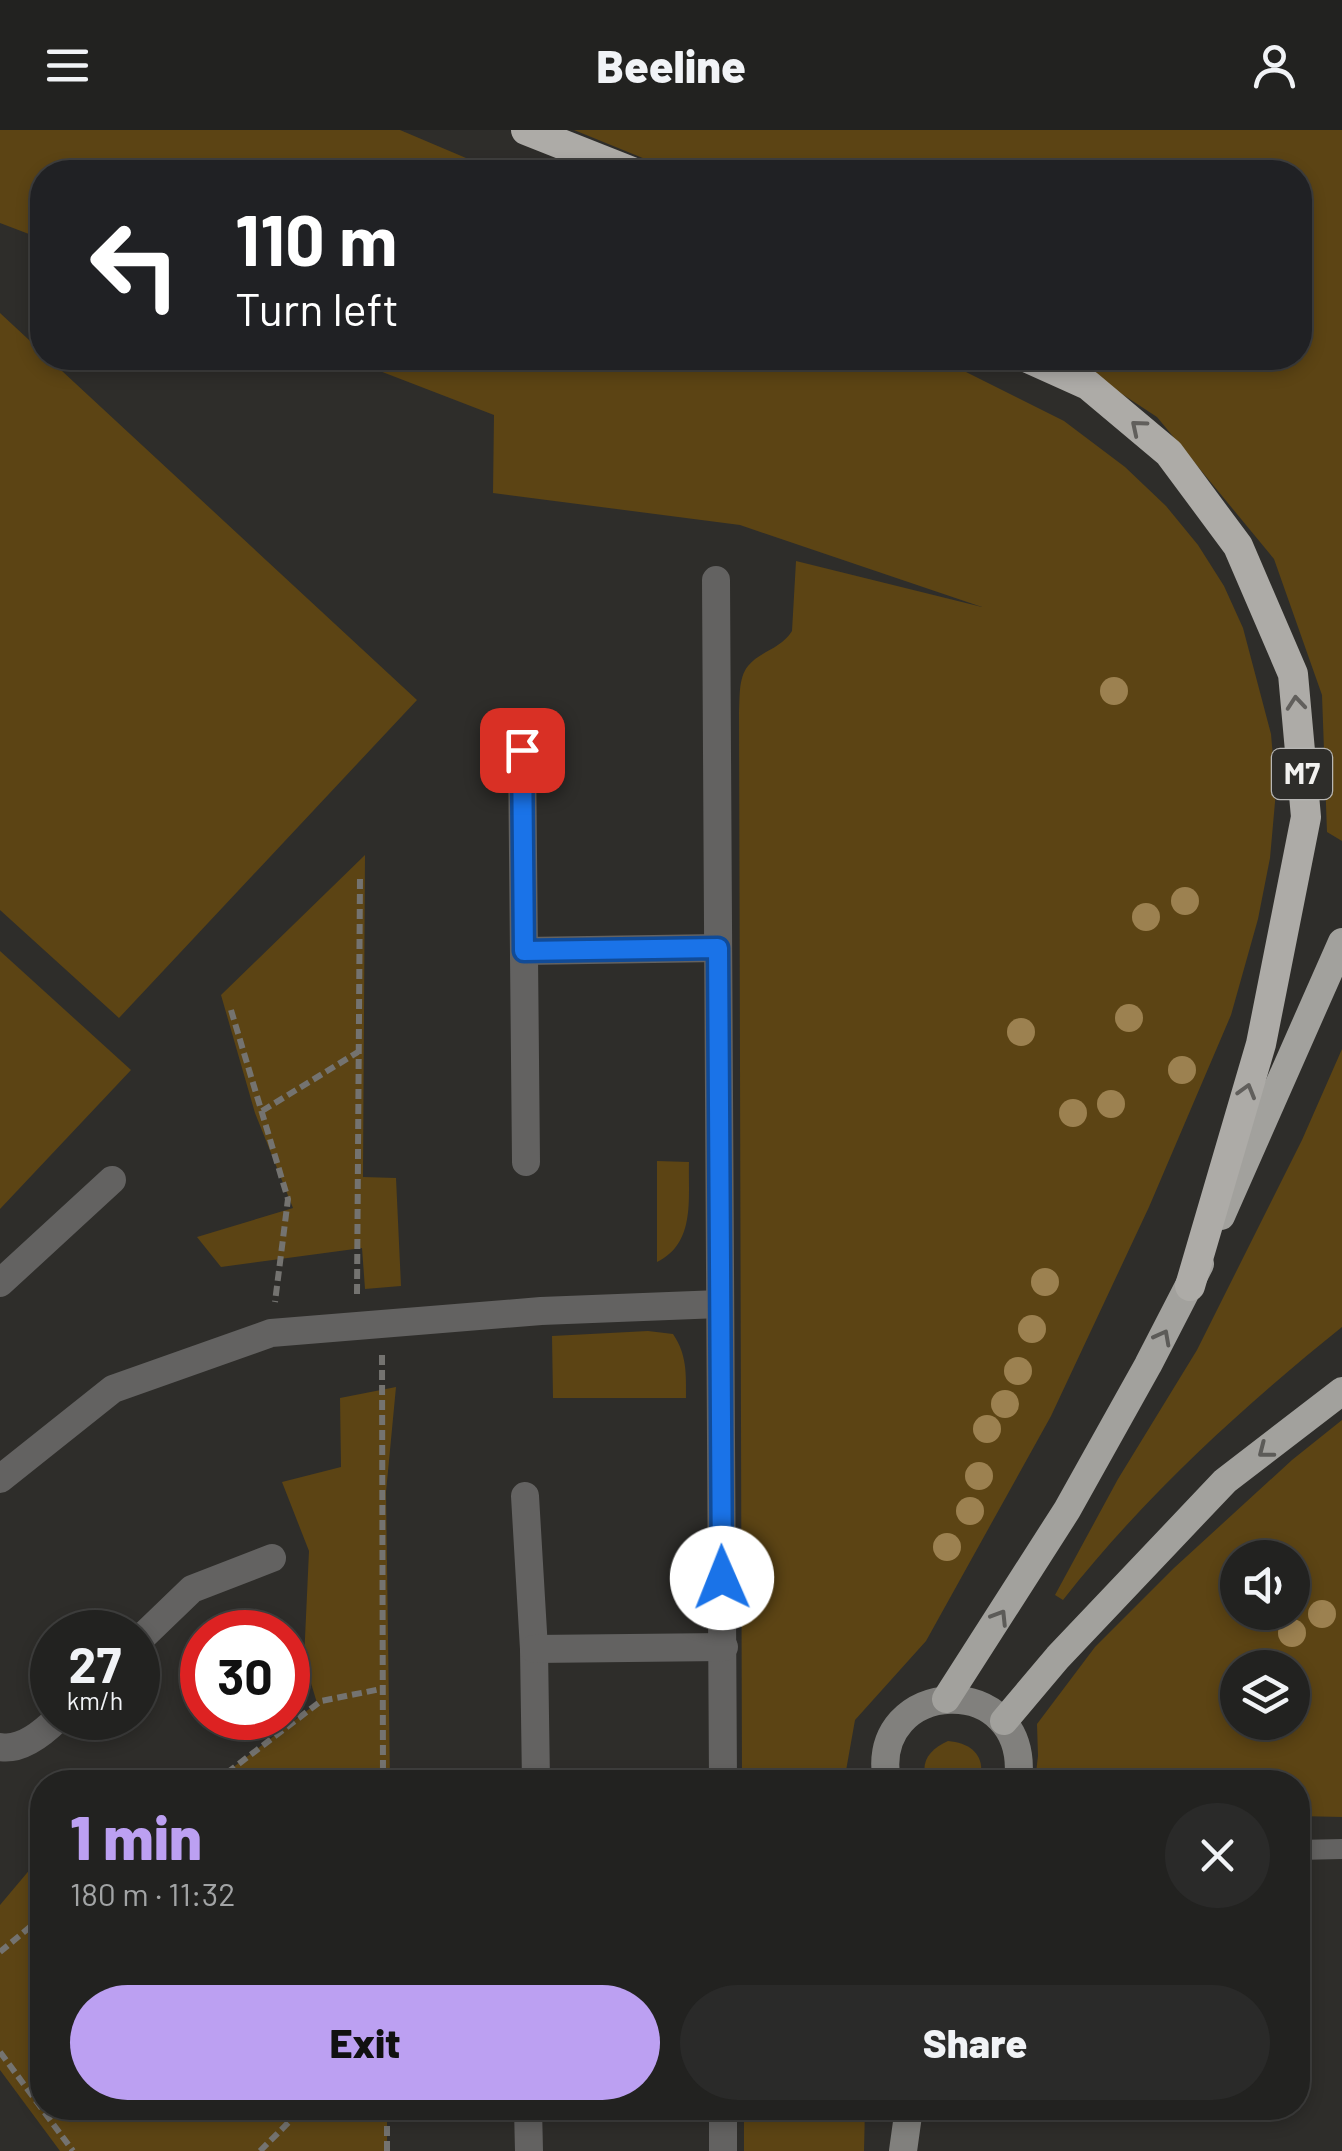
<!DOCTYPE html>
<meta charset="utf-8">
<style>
body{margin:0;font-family:Barlow,sans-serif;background:#2a2a29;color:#f1f3f6;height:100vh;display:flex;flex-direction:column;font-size:38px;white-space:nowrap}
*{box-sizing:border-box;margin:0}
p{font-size:32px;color:#a2a4a5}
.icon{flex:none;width:55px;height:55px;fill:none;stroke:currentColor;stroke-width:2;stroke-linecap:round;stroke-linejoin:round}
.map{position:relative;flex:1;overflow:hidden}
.side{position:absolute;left:30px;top:1640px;width:1280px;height:350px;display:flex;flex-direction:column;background:#222220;border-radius:40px;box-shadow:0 5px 15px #0003,0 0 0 2px #3f3f3e}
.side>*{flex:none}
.banner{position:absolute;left:30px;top:30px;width:1282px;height:210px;border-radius:40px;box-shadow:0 5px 15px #0003,0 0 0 2px #3f3f3e;background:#202124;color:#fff;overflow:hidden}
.tools{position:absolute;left:1220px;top:1410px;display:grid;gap:20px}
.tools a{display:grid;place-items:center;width:90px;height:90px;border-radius:50%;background:#222220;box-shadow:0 5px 15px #0003,0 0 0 2px #3f3f3e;font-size:50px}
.speed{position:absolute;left:30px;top:1480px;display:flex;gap:20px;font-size:50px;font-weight:700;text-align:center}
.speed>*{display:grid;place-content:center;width:130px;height:130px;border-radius:50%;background:#222220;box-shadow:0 5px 15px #0003,0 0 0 2px #3f3f3e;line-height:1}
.speed small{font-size:25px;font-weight:400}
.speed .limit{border:15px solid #d22;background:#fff;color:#111}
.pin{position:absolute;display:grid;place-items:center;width:85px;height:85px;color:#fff;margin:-42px;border-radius:20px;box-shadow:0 5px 15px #0006}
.me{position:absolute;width:110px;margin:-55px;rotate:359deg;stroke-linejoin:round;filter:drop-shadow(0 0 8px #0008)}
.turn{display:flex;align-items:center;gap:35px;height:210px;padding:0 40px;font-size:45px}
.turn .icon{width:130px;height:130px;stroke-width:2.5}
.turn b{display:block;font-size:70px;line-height:85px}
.round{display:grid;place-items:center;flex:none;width:105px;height:105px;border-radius:52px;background:#2a2a29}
.head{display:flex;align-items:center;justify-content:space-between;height:170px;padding:0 40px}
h1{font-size:60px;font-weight:800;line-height:75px;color:#bca0f2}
.action{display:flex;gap:20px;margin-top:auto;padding:20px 40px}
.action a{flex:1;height:115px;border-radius:60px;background:#bca0f2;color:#111;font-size:40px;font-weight:800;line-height:115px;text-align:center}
.action a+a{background:#2a2a29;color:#f1f3f6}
header{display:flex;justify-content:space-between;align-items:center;height:130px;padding:0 40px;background:#222220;font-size:45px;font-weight:800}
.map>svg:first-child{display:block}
.green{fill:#5c4414;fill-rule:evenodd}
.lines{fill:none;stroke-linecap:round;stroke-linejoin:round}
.path{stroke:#747370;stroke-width:6;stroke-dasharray:10 5;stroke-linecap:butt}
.service{stroke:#636261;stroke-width:20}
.minor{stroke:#636261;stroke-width:28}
.secondary{stroke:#81807d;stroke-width:28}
.trunk{stroke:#a2a19d;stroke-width:28}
.motorway{stroke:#adaba7;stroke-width:30}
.tree{fill:#9c8150}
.oneway{stroke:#615f5c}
.oneway2{stroke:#5c5b58}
.route-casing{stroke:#114b97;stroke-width:25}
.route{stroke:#1a73e8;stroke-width:18}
.labels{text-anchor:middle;stroke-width:10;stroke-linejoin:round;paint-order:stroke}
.shield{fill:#2e2d2a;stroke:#b7b6b4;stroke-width:2.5}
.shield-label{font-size:30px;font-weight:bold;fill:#f2f1ef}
</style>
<header><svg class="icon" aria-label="menu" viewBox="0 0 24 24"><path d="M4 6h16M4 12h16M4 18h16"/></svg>Beeline<svg class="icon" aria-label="person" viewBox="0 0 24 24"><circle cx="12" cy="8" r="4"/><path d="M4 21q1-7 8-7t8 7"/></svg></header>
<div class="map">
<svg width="1342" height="2021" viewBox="0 0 1342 2021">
<rect width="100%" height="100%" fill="#2e2d2a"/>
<g class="green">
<path d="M0 0H400L499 42H42V109L0 93Z"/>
<path d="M574 0H1342V711L1327 702 1322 565 1274 429 1157 287 1067 228H1300V42H677Z"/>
<path d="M0 183 42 222V228H48L417 570 119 888 0 780Z"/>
<path d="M346 228H938L1064 291 1125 337 1166 376 1198 415 1224 456 1243 498 1271 604 1276 661 1270 728 1258 789 1231 885 1149 1077 1051 1286 926 1511 855 1590 844 1652H742L739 583C740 569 738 548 748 536 760 521 781 519 792 501L796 431 982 477 740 395 493 363 494 285Z"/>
<path d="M365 725 363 1047 396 1048 401 1156 365 1159 362 1118 221 1137 197 1107 293 1078 255 983 221 865Z"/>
<path d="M0 821 131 940 0 1079Z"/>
<path d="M1342 919V1197C1241 1278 1143 1368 1063 1470L1055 1465 1118 1349 1197 1220 1302 1010Z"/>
<path d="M657 1031 689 1032C688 1069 696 1113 657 1132Z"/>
<path d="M648 1201 673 1204C687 1225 686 1243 686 1268H553L552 1206Z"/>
<path d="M396 1257 386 1362 390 1652H214L317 1573 304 1530 309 1421 282 1352 341 1337 340 1268Z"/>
<path d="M1342 1290V1687L1298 1686V1652H1131L1097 1644 1094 1652H1035L1038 1626 1037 1594 1095 1517 1174 1438 1292 1330ZM1238 1428H1292V1482H1238ZM1238 1538H1292V1592H1238Z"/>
<path d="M948 1611C973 1613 987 1628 979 1652H927C919 1632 930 1619 948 1611Z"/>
<path d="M37 1731 42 1737V1978H387V2021H60L0 1940V1775Z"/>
<path d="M744 1978H865L864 2021H744Z"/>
</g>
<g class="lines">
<g class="path">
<path d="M231 880 288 1069 275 1172"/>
<path d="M262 981 358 922"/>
<path d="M357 1164 360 747"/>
<path d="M382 1225 383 1652"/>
<path d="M215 1652 321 1571 381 1559"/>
<path d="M0 1822 42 1787"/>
<path d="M0 1922 73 2021"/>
<path d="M260 2021 303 1978"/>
<path d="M387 2021V1978"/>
</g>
<path class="service" d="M1298 1720 1342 1719"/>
<g class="minor">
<path d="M716 450 723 1652"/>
<path d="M522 620 526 1032"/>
<path d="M524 821 718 818"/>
<path d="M0 1153 112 1050"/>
<path d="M0 1349 113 1259 271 1203 541 1181 720 1174"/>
<path d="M525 1366 534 1519 536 1652"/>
<path d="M138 1511 192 1459 272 1428"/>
<path d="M534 1519 724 1517"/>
<path d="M0 1617C22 1621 44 1602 58 1588"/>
<path d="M528 1978 529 2021"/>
<path d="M723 2021V1978"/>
</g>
<g class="secondary">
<path d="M887 1652C867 1547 1032 1538 1018 1652"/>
<path d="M903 2021 909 1978"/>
</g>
<g class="trunk">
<path d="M1221 1086 1342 812"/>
<path d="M946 1569 1067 1380 1148 1235 1200 1134"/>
<path d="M1004 1591 1058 1527 1225 1351 1342 1261"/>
</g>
<g class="motorway">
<path d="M526 0 632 42"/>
<path d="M1028 228 1088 255 1169 323 1238 416 1293 544 1306 687 1261 914 1190 1156"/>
</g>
</g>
<g class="tree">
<circle cx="1114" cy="561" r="14"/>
<circle cx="1185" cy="771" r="14"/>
<circle cx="1146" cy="787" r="14"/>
<circle cx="1129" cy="888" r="14"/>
<circle cx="1021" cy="902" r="14"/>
<circle cx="1182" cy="940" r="14"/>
<circle cx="1111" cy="974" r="14"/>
<circle cx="1073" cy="983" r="14"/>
<circle cx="1045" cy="1152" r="14"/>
<circle cx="1032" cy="1199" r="14"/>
<circle cx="1018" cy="1241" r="14"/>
<circle cx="1005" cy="1274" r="14"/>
<circle cx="987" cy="1299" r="14"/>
<circle cx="979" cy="1346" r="14"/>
<circle cx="970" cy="1381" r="14"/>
<circle cx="947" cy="1417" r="14"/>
<circle cx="1322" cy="1484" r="14"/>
<circle cx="1292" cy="1503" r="14"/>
</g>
<defs><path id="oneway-chevron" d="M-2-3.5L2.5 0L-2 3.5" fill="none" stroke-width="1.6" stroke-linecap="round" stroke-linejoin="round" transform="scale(2.5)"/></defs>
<g class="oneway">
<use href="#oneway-chevron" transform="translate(1138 297) rotate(-140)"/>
<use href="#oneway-chevron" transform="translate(1296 573) rotate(-95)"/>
<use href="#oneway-chevron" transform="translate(1247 961) rotate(-74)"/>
</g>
<g class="oneway2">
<use href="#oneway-chevron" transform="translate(1163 1207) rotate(-62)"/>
<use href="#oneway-chevron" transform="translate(1265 1321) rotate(142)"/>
<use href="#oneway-chevron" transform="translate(1000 1487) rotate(-58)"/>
</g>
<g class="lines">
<defs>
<path id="route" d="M522 620 524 821 718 818 722 1448"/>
</defs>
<use href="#route" class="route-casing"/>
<use href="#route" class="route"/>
</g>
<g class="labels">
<rect class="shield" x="1272" y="619" width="60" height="50" rx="8"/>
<g class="shield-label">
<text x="1302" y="654">M7</text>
</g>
</g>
</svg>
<div class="tools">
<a><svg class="icon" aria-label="sound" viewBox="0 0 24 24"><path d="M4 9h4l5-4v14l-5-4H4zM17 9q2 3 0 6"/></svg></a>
<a><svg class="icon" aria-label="layers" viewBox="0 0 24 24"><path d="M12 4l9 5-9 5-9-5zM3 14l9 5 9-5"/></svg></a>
</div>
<div class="speed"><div>27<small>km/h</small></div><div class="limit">30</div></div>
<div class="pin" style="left:522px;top:620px;background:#d93025"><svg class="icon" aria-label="arrive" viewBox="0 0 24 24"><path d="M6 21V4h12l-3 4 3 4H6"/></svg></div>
<svg class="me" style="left:722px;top:1448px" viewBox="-20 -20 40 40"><circle r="19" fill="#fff"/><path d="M0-13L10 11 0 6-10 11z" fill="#1a73e8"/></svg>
<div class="banner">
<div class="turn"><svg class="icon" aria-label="left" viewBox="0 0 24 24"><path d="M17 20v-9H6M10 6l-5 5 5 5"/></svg><div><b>110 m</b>Turn left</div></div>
</div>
<section class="side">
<div class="head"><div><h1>1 min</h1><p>180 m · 11:32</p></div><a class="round"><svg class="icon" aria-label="close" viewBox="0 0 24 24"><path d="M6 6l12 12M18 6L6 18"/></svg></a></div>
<div class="action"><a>Exit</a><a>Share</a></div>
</section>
</div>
